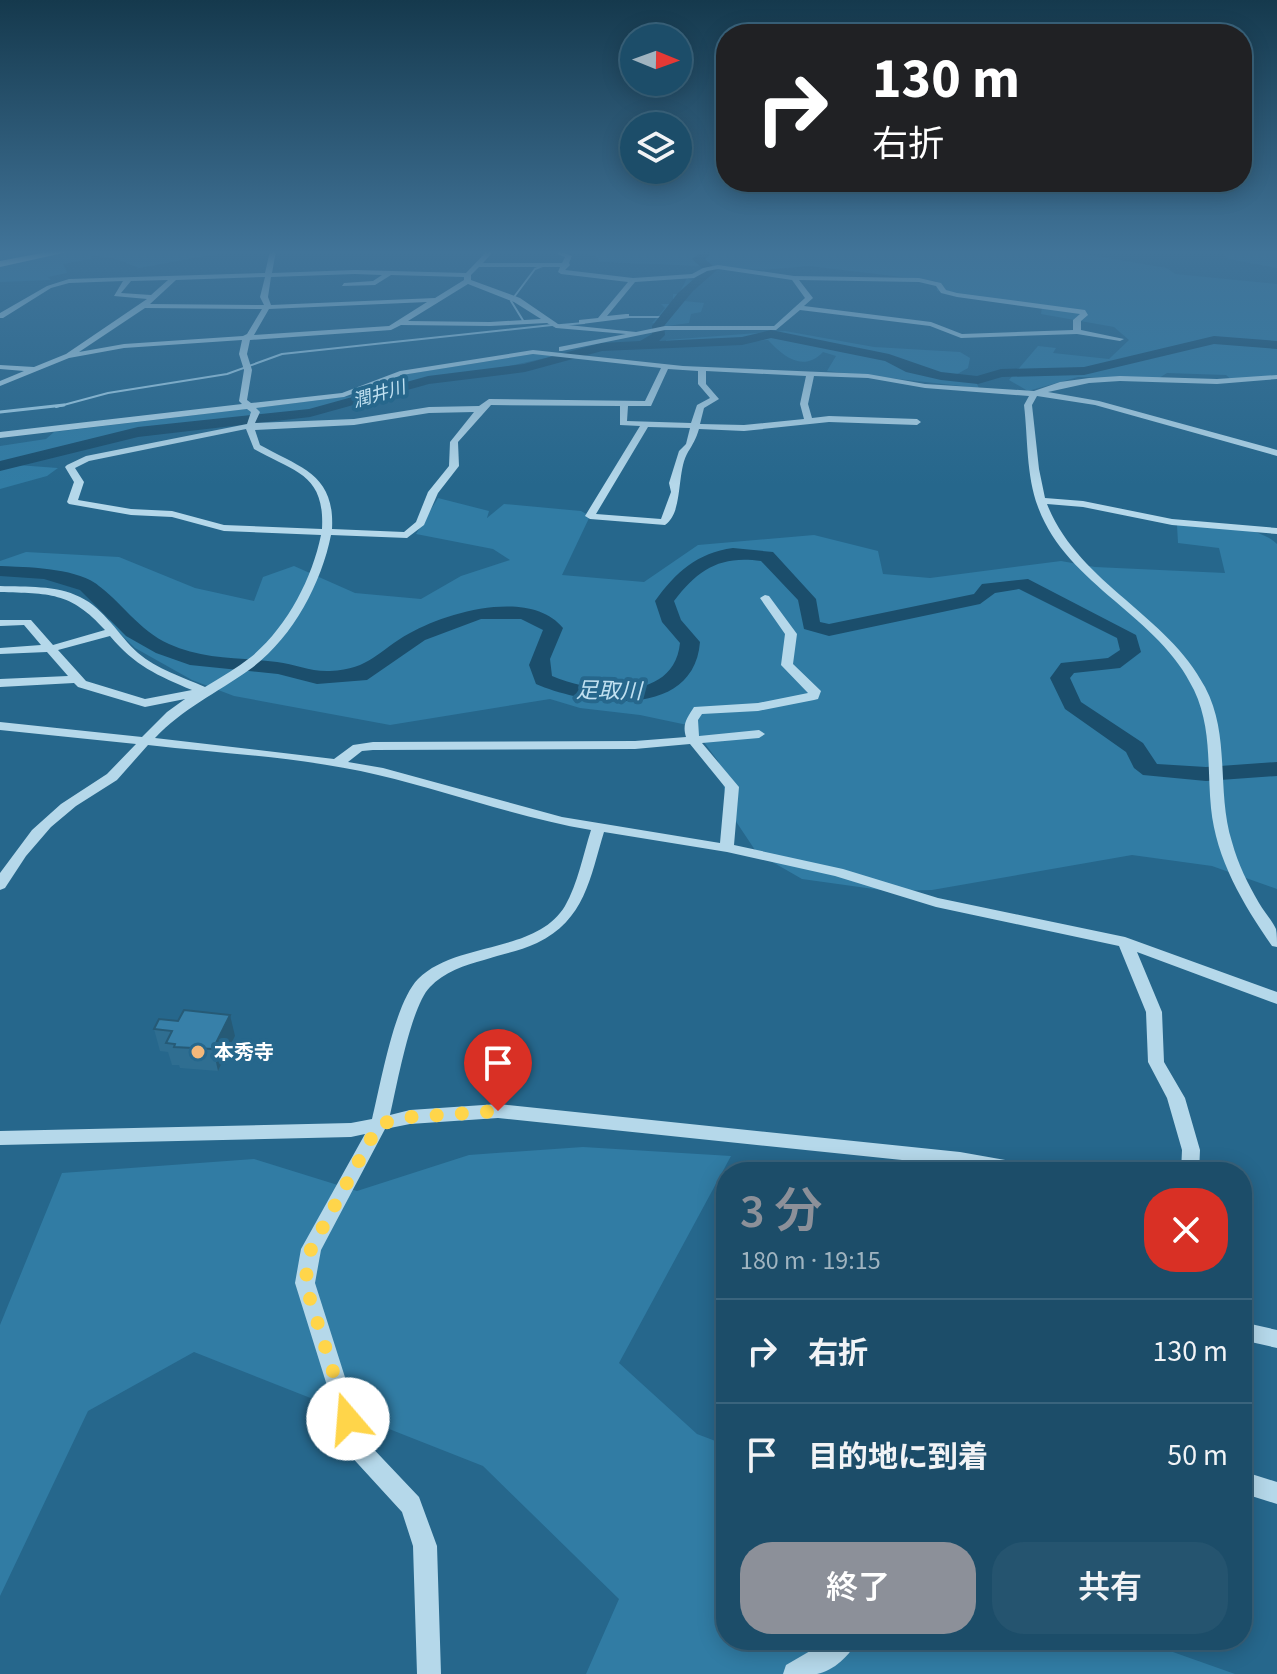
<!DOCTYPE html>
<html lang="ja">
<meta charset="utf-8">
<style>
body{margin:0;font-family:"Source Sans 3","Noto Sans JP",sans-serif;background:#25546f;color:#f1f3f6;height:100vh;display:flex;flex-direction:column;font-size:30px;white-space:nowrap}
*{box-sizing:border-box;margin:0}
p{font-size:26px;color:#a0b4c0}
.icon{flex:none;width:44px;height:44px;fill:none;stroke:currentColor;stroke-width:2;stroke-linecap:round;stroke-linejoin:round}
.map{position:relative;flex:1;overflow:hidden}
.drawer{position:absolute;left:716px;top:1162px;width:536px;height:488px;display:flex;flex-direction:column;background:#1c4d69;border-radius:32px;box-shadow:0 4px 20px #0003,0 0 0 2px #3a647d}
.drawer>*{flex:none}
.top-card{position:absolute;left:716px;top:24px;width:536px;height:168px;border-radius:32px;box-shadow:0 4px 20px #0003,0 0 0 2px #3a647d;background:#202124;color:#fff;overflow:hidden}
.needle{width:52px;rotate:91deg}
.controls{position:absolute;left:620px;top:24px;display:grid;gap:16px}
.controls a{display:grid;place-items:center;width:72px;height:72px;border-radius:50%;background:#1c4d69;box-shadow:0 4px 20px #0003,0 0 0 2px #3a647d;font-size:40px}
.pin{position:absolute;display:grid;place-items:center;width:68px;height:68px;color:#fff;margin:-82px -34px;border-radius:50% 50% 50% 0;rotate:-45deg;box-shadow:0 0 8px #0007}
.pin .icon{rotate:45deg}
.me{position:absolute;width:88px;margin:-44px;rotate:342deg;stroke-linejoin:round;filter:drop-shadow(0 0 6px #0008)}
.turn{display:flex;align-items:center;gap:28px;height:168px;padding:0 24px;font-size:36px}
.turn .icon{width:104px;height:104px;stroke-width:2.5}
.turn b{display:block;font-size:56px;line-height:68px}
.round{display:grid;place-items:center;flex:none;width:84px;height:84px;border-radius:32px;background:#25546f}
.summary{display:flex;align-items:center;justify-content:space-between;height:136px;padding:0 24px}
h1{font-size:48px;font-weight:600;line-height:60px;color:#8c9099}
.button{display:flex;gap:16px;margin-top:auto;padding:16px 24px}
.button a{flex:1;height:92px;border-radius:32px;background:#8c9099;color:#fff;font-size:32px;font-weight:600;line-height:92px;text-align:center}
.button a+a{background:#25546f;color:#f1f3f6}
ul{padding:0;list-style:none}
li{display:flex;align-items:center;gap:24px;height:104px;padding:0 24px;border-top:2px solid #3a647d}
li div{flex:1}
li b{display:block;font-size:30px}
li em{font-style:normal}
.map>svg:first-child{display:block}
.green{fill:#317ca4}
.lines{fill:none;stroke-linecap:round;stroke-linejoin:round}
.stream-far1{stroke:#aad5eb;stroke-width:2}
.stream{stroke:#aad5eb;stroke-width:3}
.river{fill:#1b4e6c;fill-rule:evenodd}
.minor{fill:#b5d8ea;fill-rule:evenodd}
.major{fill:#f9fcfe;fill-rule:evenodd}
.wall{fill:#2f6e91}
.shaded-wall{fill:#265a76}
.building{fill:#3780a9;stroke:#265a76;stroke-width:2}
.route{stroke:#ffd54a;stroke-width:14;stroke-dasharray:0 25.2}
.poi-dot{fill:#f3b87a;stroke:#26678c;stroke-width:3}
.labels{text-anchor:middle;stroke-width:8;stroke-linejoin:round;paint-order:stroke}
.far-water-label{font-size:18px;font-style:italic;fill:#c1e1f1;stroke:#26678c}
.poi-label{font-size:20px;font-weight:bold;fill:#fff;stroke:#26678c;text-anchor:start}
.water-label{font-size:22px;font-style:italic;fill:#c1e1f1;stroke:#26678c}
</style>
<div class="map">
<svg width="1277" height="1674" viewBox="0 0 1277 1674">
<rect width="100%" height="100%" fill="#26678c"/>
<g class="green">
<path d="M0 251H233L139 268 116 259 92 255 91 259 63 264 67 273 48 277 39 269 51 280 0 282Z"/>
<path d="M570 251H1066L1167 268 1175 274 1277 284V379L1233 381 1226 375 1167 373 1159 378 1078 377 1028 391 1009 380 1038 346 1056 348 1053 353 1109 359 1129 340 1114 327 1041 314 1042 307 937 291 936 281 809 266 763 270 710 267 704 263V266L600 262 596 256Z"/>
<path d="M1221 251H1277V268L1228 259Z"/>
<path d="M687 278 696 283 684 301 704 303 701 312 691 314 689 323 667 326 652 323 665 308 661 304H673V294H679Z"/>
<path d="M785 331 874 347 960 352 970 358 968 368 952 377 976 382 979 388 827 371 836 356 823 352C803 373 783 356 768 340L666 345V340Z"/>
<path d="M533 354 559 355 288 415 190 423 0 462V446L46 439 54 432 353 396 401 375Z"/>
<path d="M17 465 58 468 47 476 0 489V467Z"/>
<path d="M438 498 489 511 487 518 504 504 581 511 590 516 562 575 644 582 698 545 814 535 878 551 883 574 930 578 1061 561 1095 567 1225 573 1219 548 1178 543 1177 525C1203 521 1260 526 1277 544V889L1212 866 1132 855 932 890 888 891 802 879 757 853 729 811 718 761 692 726 640 715 580 708 550 699 390 725 234 696 192 680 135 648 111 625 97 584 42 569 0 566V561L26 552 119 557 195 588 254 601 263 577 294 566 355 593 421 599 461 576 510 560 493 549 416 534Z"/>
<path d="M583 1147 731 1156 619 1363 697 1434 726 1445V1640H1139L1235 1674H586L619 1599 483 1466 194 1352 88 1411 0 1596V1325L62 1173 254 1159 357 1191 469 1155Z"/>
</g>
<g class="lines">
<g class="stream-far1">
<path d="M624 317H665"/>
<path d="M524 322 511 301 535 269 545 265"/>
<path d="M561 325 584 323"/>
<path d="M56 407 108 393 227 374 282 354 552 325"/>
</g>
<path class="stream" d="M0 412 64 405"/>
<g class="river">
<path d="M702 251H714L705 259 717 270 693 291 664 326 665 335 659 341 742 337 771 330 889 354 941 372 977 376 1001 369 1084 367 1214 336 1277 341V349L1214 344 1084 375 1002 377 978 384 941 380 906 372 885 361 771 338 742 345 602 351 525 372 429 384 310 417 138 437 0 471V461L138 427 309 409 428 376 524 364 601 343 640 341 652 334V326L678 293 704 270 692 259Z"/>
<path d="M733 548 773 552 816 599 820 622 829 624 974 594 982 584 1028 579 1136 635 1141 652 1120 668 1074 673 1070 678 1081 702 1143 743 1157 764 1206 767 1277 762V776L1206 781 1143 775 1134 768 1126 752 1065 709 1050 678 1061 663 1108 658 1120 650 1117 638 1019 589 995 593 980 604 829 636 804 629 798 600 761 561C721 555 698 569 674 601L681 620 700 642C694 720 587 706 536 684L529 665 543 630 521 619H481L425 640 367 680 317 684 278 674 190 665 156 653 126 636 80 590 44 579 0 576V566C26 567 73 568 95 583 122 602 138 630 169 644 203 660 240 657 277 662 295 664 311 672 330 671 371 669 377 651 410 633 447 612 531 588 563 628L550 659 552 676C594 694 674 703 680 643L662 622 655 601C676 572 697 553 733 548Z"/>
</g>
<g class="minor">
<path d="M270 251H276L272 273 355 270 466 273 487 251H494L483 263H562L565 257 557 254 559 251 572 256 569 263 570 265 565 270 633 278 692 274 703 268 718 265 794 276 919 278 941 283 946 290 957 293 1085 310 1088 315 1081 321V330L1124 339 1120 341 1077 334 961 338 930 326 800 310 776 330H665L562 351H559V347L626 334 556 328 547 323 490 326 401 325 391 330 250 340 247 354 252 370 247 400 251 403 342 393 400 371 533 350 683 366 868 374 925 384 1034 391 1060 382 1089 378 1120 376 1217 379 1277 375V379L1217 384 1120 381 1089 383 1048 392 1099 401 1277 450V456L1095 405 1037 396 1032 405 1039 469 1045 498 1083 501 1172 519 1277 528V534L1172 525 1083 507 1047 504C1078 583 1167 614 1205 687 1231 736 1216 791 1232 842 1238 864 1248 884 1259 903 1264 912 1272 920 1276 929 1277 934 1277 941 1277 947L1272 946C1243 904 1216 859 1211 808 1207 767 1212 728 1194 690 1159 615 1067 586 1038 507 1026 475 1028 438 1024 405L1029 396 925 388 868 378 814 376 808 404 812 418 829 416 917 419 921 422 917 425 829 422 744 431 699 429C696 439 693 444 688 452 676 472 684 512 665 525L590 519 585 516 640 426 620 425V406L491 405 458 442 459 466 438 493 424 525 407 538 331 535C321 585 291 640 249 670 217 693 182 709 155 738L334 759 353 745 373 742 635 741 686 737C682 724 687 718 694 707L758 703 808 693 781 665 785 634 760 598 765 595 769 596 797 634 793 664 821 691 818 699 814 700 758 711 702 714 698 720 699 736 759 730 765 734 759 738 702 743 739 787 734 845 843 869 938 898 1125 937 1277 992V1004L1137 952 1162 1012 1164 1062 1185 1098 1200 1150 1199 1172H1181L1182 1150 1167 1098 1148 1062 1146 1012 1119 946 936 907 835 876 727 852 604 832C590 878 585 920 537 943 520 951 502 954 484 960 465 965 444 972 430 987 411 1006 397 1085 390 1115L410 1110 498 1104 960 1152 1033 1165 1039 1167 1042 1172H993L960 1166 498 1118 410 1124 385 1129 321 1250 315 1283 365 1440 419 1497 437 1546 441 1674H417L413 1546 402 1512 348 1453 295 1283 301 1249 365 1134 351 1137 0 1145V1131L351 1123 372 1119C381 1083 394 1004 418 979 456 941 536 954 565 906 578 883 583 855 591 830 519 818 450 792 378 775 303 757 225 754 148 745L117 780 76 806 51 827 26 856 5 888 0 890V873L32 830 61 804 107 774 136 744 0 730V722L142 737 167 712 185 699 145 707 78 687 74 683 0 687V679L68 676 47 652 0 654V648L41 645 24 625 0 626V620H31L53 645 105 630C70 591 49 594 0 592V586C26 587 56 585 80 597 105 609 118 635 138 653 157 669 182 677 205 687 221 677 237 668 251 657 287 627 312 579 321 535L224 531 172 517 131 515 69 504 67 502 74 482 65 467 67 465 86 456 247 424 251 412 247 409 0 438V432L242 404 239 401 244 370 239 354 242 340 124 348 69 358 0 386V381L24 371 0 369V365L34 367 66 354 147 299 114 296 123 281 69 283 51 288 3 318H0V313L47 286 69 279 265 273ZM479 267H560L558 272 561 274 628 282 598 318 579 320V324H582L629 318V314H626L607 316 635 282 694 278 707 271 718 269 792 280 805 298 774 326H665L636 332 558 324 520 298 471 280V275ZM355 274 382 275 373 281 344 283 342 286 375 285 391 275 464 277V280L435 298 271 305 268 297 271 277ZM265 277 260 297 264 305 150 304 176 280ZM168 280 151 295 121 293 131 281ZM799 280 919 282 936 286 941 293 957 297 1080 314 1073 320V330L962 334 931 322 804 306 813 298ZM468 284 514 302 541 319 490 322 408 321ZM427 302 389 326 254 335 269 309ZM145 308 262 309 247 334 243 336 124 344 79 352ZM533 354 661 368 645 401 489 399 479 406 429 407 354 419 255 423 260 412 256 408 344 397 402 375ZM668 369 698 371V384L710 398 697 405 691 423 627 421 628 406H651ZM706 371 806 376 800 404 804 419 744 425 700 424 704 408 719 399 706 384ZM474 412 450 442 449 466 428 492 416 522 404 532 332 529C335 474 301 468 260 445L255 430 354 425 429 413ZM648 427 690 428 686 444 679 451 669 483 671 492 661 519 596 514ZM246 429 254 449C294 472 325 473 322 529L224 525 172 511 131 509 78 500 84 482 75 468 89 461ZM110 636C134 665 158 676 192 690L145 699 86 681 58 650ZM690 744 725 787 720 843 562 817 383 768 348 762 362 751 373 750 635 749Z"/>
<path d="M1242 1322 1277 1330V1348L1242 1340Z"/>
<path d="M1242 1471 1277 1482V1504L1242 1493Z"/>
<path d="M829 1640H857C851 1655 833 1671 817 1674 806 1674 793 1674 783 1674L786 1665Z"/>
</g>
<path class="major" d="M52 251H72L0 267V261Z"/>
</g>
<path class="wall" d="M154 1029 235 1036 218 1071 180 1068 179 1065H172L168 1052 160 1051Z"/>
<path class="shaded-wall" d="M230 1015 235 1036 218 1071 213 1049Z"/>
<path class="building" d="M184 1010 230 1015 213 1049 174 1047 175 1044 166 1043 172 1031 154 1029 159 1019 178 1021Z"/>
<linearGradient id="sky" x2="0" y2="1"><stop stop-color="#15394d"/><stop offset="0.52" stop-color="#417499"/><stop offset="1" stop-color="#417499" stop-opacity="0"/></linearGradient>
<rect width="1277" height="485" fill="url(#sky)"/>
<g class="lines">
<path class="route" d="M348 1419 305 1283 311 1249 379 1124 410 1117 498 1111"/>
</g>
<circle class="poi-dot" cx="198" cy="1052" r="8"/>
<g class="labels">
<g class="far-water-label">
<text transform="translate(379 394) rotate(-16)" y="6">潤井川</text>
</g>
<g class="poi-label">
<text x="214" y="1059">本秀寺</text>
</g>
<g class="water-label">
<text transform="translate(609 690) rotate(1)" y="8">足取川</text>
</g>
</g>
</svg>
<div class="controls">
<a><svg class="needle" viewBox="-14 -14 28 28"><path d="M0-13l5 13h-10z" fill="#e53935"/><path d="M0 13l5-13h-10z" fill="#a0b4c0"/></svg></a>
<a><svg class="icon" aria-label="layers" viewBox="0 0 24 24"><path d="M12 4l9 5-9 5-9-5zM3 14l9 5 9-5"/></svg></a>
</div>
<div class="pin" style="left:498px;top:1111px;background:#d93025"><svg class="icon" aria-label="arrive" viewBox="0 0 24 24"><path d="M6 21V4h12l-3 4 3 4H6"/></svg></div>
<svg class="me" style="left:348px;top:1419px" viewBox="-20 -20 40 40"><circle r="19" fill="#fff"/><path d="M0-13L10 11 0 6-10 11z" fill="#ffd54a"/></svg>
<div class="top-card">
<div class="turn"><svg class="icon" aria-label="right" viewBox="0 0 24 24"><path d="M7 20v-9h11M14 6l5 5-5 5"/></svg><div><b>130 m</b>右折</div></div>
</div>
<section class="drawer">
<div class="summary"><div><h1>3 分</h1><p>180 m · 19:15</p></div><a class="round" style="background:#d93025;color:#fff"><svg class="icon" aria-label="close" viewBox="0 0 24 24"><path d="M6 6l12 12M18 6L6 18"/></svg></a></div>
<ul>
<li><svg class="icon" aria-label="right" viewBox="0 0 24 24"><path d="M7 20v-9h11M14 6l5 5-5 5"/></svg><div><b>右折</b></div><em>130 m</em></li>
<li><svg class="icon" aria-label="arrive" viewBox="0 0 24 24"><path d="M6 21V4h12l-3 4 3 4H6"/></svg><div><b>目的地に到着</b></div><em>50 m</em></li>
</ul>
<div class="button"><a>終了</a><a>共有</a></div>
</section>
</div>
